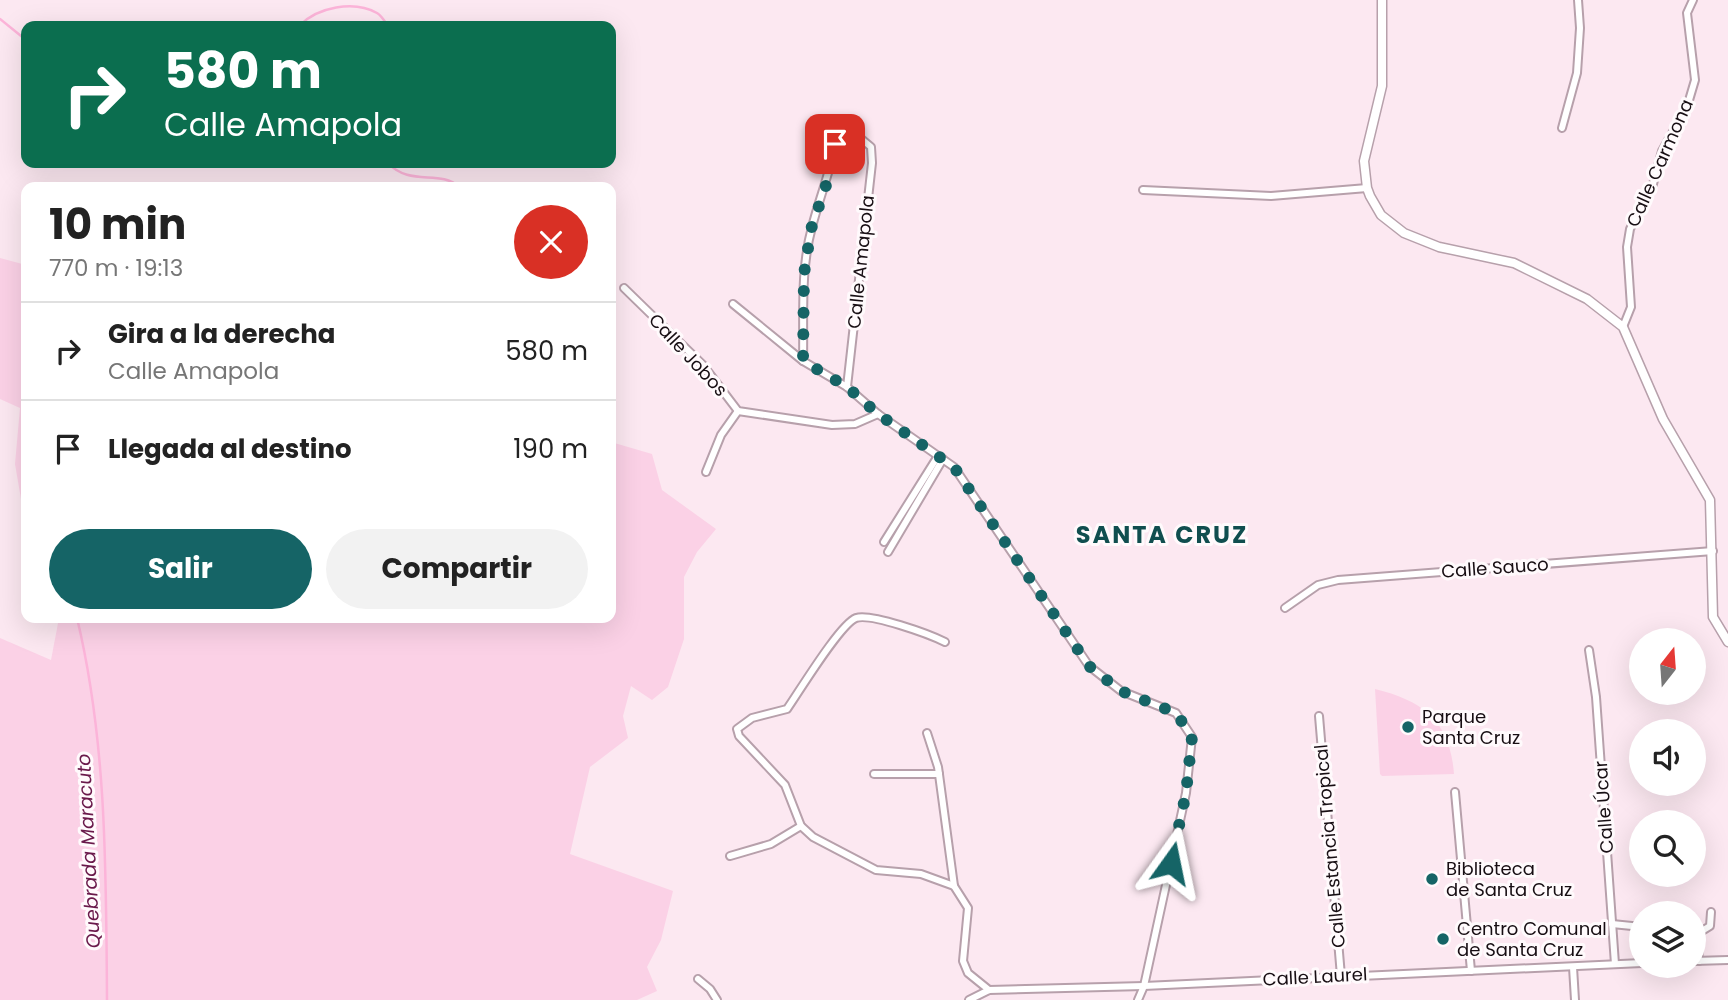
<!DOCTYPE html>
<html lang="es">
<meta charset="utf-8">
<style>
body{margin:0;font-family:Poppins,sans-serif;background:#f2f2f2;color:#222;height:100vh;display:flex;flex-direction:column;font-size:26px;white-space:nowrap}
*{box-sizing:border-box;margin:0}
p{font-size:23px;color:#767676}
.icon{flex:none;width:38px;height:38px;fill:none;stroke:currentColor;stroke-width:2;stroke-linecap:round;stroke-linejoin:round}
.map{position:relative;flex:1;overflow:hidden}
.panel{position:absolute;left:21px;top:182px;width:595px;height:441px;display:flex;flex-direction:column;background:#fff;border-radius:14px;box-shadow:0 7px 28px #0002}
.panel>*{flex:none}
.hud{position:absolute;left:21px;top:21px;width:595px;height:147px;border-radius:14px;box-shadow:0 7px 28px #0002;background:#0b6e4f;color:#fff;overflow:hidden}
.needle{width:46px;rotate:17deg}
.tools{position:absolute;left:1629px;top:628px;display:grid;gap:14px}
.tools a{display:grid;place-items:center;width:77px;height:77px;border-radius:50%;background:#fff;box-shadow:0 7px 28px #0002;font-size:35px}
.pin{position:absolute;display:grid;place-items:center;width:60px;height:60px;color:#fff;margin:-30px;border-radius:14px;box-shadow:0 4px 10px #0006}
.me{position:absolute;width:77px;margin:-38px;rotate:12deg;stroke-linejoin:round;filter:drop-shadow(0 0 5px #0008)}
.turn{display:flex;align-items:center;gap:24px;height:147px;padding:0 28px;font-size:32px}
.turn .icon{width:91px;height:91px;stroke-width:2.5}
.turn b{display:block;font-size:49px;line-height:60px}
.round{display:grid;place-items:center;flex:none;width:74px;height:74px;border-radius:37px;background:#f2f2f2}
.headline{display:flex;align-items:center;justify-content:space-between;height:119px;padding:0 28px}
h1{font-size:42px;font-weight:700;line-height:52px}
.action{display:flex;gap:14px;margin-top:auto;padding:14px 28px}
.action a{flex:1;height:80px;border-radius:42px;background:#156466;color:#fff;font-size:28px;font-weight:700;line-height:80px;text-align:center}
.action a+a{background:#f2f2f2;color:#222}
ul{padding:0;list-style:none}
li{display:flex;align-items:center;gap:21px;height:98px;padding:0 28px;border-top:2px solid #e0e0e0}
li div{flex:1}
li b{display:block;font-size:26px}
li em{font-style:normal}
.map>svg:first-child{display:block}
.green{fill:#fbd1e6}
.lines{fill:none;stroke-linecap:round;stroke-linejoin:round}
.stream{stroke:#fcb4d9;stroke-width:2.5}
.minor-casing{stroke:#b7a0ab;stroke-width:10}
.tertiary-casing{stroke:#b7a0ab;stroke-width:11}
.minor{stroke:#fff;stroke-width:6}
.tertiary{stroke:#fff;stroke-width:8}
.route{stroke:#156466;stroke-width:12;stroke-dasharray:0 21.6}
.poi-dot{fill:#156466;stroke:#fffafc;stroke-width:2.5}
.labels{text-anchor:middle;stroke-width:6;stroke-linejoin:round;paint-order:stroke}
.street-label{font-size:18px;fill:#170e13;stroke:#fffafc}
.poi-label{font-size:18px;fill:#170e13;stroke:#fffafc;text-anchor:start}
.water-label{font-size:19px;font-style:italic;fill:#6a194b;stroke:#fffafc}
.district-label{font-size:24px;font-weight:bold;letter-spacing:2px;fill:#104e4f;stroke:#fffafc}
</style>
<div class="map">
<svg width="1728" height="1000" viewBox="0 0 1728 1000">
<rect width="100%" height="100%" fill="#fce8f1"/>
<g class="green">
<path d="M0 258 26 265V528L15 464 20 408 0 399Z"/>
<path d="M611 442 652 454 662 490 716 529 697 552 684 577V639L668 687 652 700 631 686 623 716 628 738 590 767 570 854 673 891 661 940 647 967 657 991 637 1000H0V638L51 660 59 618H611Z"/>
<path d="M1375 689C1424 701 1450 722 1454 774L1382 776 1380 774Z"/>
</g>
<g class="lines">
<g class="stream">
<path d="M0 19 26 40"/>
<path d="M299 26C317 7 354 0 377 13 382 16 385 22 388 26"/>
<path d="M388 163C410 187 440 169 459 187"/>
<path d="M77 618C107 743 106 872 107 1000"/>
</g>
<defs>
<g id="minor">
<path d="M1562 128 1577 73 1580 28 1578 0"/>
<path d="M1143 190 1271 196 1367 188"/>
<path d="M624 288 703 365 738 411 832 425 855 424 878 414"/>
<path d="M733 304 803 361 847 387 878 414 954 467 1089 666 1121 691 1176 713 1192 737 1186 793 1144 986 1138 1000"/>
<path d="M1623 327 1631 307 1627 247 1630 229 1653 184 1662 151 1687 107 1695 80 1687 13 1693 0"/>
<path d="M803 361C804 318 800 270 812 227 819 199 830 173 835 144L843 139 859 137 871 147 872 163 847 387"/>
<path d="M706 472 721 435 738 411"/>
<path d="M884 542 938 456"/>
<path d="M888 552 943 459"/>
<path d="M1285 608 1318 585 1338 580 1713 551"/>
<path d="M945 642C929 634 871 613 856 618 840 624 799 692 787 709L752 718 737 729 739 736 785 785 801 826 813 837 876 870 921 874 954 886 968 908 963 961 968 973 989 990"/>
<path d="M1589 650 1596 697 1615 964"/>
<path d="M1319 716 1341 976"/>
<path d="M927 733 938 767 954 886"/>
<path d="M874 774H939"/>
<path d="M1455 792 1471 971"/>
<path d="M730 856 771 844 801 826"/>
<path d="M1612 924 1632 926 1642 930"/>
<path d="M1696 924 1699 961"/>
<path d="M1697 934 1710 926 1711 912"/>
<path d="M1694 961 1728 960"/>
<path d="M1573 967 1575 1000"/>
<path d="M698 979 710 989 717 1000"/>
<path d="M969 1000 989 990 1144 986 1642 963"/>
</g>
<path id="tertiary" d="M1382 0V86L1364 161 1367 188 1370 196 1381 215 1404 233 1439 247 1514 263 1587 299 1623 327 1663 419 1710 500 1713 617 1728 642"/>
</defs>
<use href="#minor" class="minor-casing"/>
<use href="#tertiary" class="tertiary-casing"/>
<use href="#minor" class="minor"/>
<use href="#tertiary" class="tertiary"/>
</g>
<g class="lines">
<path class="route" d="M835 144 830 174 811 229 804 274 803 361 847 387 878 414 954 467 1089 666 1121 691 1176 713 1192 737 1186 793 1171 863"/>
</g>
<g class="poi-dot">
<circle cx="1408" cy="727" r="7"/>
<circle cx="1432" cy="879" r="7"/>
<circle cx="1443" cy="939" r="7"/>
</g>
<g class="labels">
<g class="street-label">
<text transform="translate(1660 163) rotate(-66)" y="6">Calle Carmona</text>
<text transform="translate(861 262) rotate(-84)" y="6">Calle Amapola</text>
<text transform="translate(688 355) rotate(47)" y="6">Calle Jobos</text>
<text transform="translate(1495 568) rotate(-4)" y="6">Calle Sauco</text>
<text transform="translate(1604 807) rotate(-94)" y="6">Calle Úcar</text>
<text transform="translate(1330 846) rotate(-95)" y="6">Calle Estancia Tropical</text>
<text transform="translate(1315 977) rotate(-3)" y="6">Calle Laurel</text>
</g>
<g class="poi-label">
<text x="1422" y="723">Parque<tspan x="1422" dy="21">Santa Cruz</tspan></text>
<text x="1446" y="875">Biblioteca<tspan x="1446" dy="21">de Santa Cruz</tspan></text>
<text x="1457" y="935">Centro Comunal<tspan x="1457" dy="21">de Santa Cruz</tspan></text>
</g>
<g class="water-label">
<text transform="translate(88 851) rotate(-93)" y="7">Quebrada Maracuto</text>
</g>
<g class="district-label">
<text x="1162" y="543">SANTA CRUZ</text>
</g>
</g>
</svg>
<div class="tools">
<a><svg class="needle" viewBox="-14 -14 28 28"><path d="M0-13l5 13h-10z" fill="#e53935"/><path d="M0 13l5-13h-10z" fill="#767676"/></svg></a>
<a><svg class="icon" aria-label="sound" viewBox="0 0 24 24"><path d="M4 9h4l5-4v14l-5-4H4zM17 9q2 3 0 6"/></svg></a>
<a><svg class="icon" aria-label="search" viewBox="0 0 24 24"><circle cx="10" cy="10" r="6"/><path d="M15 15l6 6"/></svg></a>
<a><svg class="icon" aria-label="layers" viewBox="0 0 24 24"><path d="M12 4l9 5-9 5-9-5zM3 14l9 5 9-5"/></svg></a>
</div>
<div class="pin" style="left:835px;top:144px;background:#d93025"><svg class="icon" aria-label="arrive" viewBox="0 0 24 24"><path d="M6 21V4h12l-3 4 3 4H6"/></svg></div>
<svg class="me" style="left:1171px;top:863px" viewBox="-20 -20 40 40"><path d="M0-17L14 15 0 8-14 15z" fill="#156466" stroke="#fff" stroke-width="4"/></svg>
<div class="hud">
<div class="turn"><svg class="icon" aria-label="right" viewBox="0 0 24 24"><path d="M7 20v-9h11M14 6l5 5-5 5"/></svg><div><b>580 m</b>Calle Amapola</div></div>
</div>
<section class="panel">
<div class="headline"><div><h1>10 min</h1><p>770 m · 19:13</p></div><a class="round" style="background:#d93025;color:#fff"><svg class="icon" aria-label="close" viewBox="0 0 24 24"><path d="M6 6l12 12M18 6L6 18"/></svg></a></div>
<ul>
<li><svg class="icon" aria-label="right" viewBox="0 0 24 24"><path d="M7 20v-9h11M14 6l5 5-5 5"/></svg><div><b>Gira a la derecha</b><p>Calle Amapola</p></div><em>580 m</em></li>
<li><svg class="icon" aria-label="arrive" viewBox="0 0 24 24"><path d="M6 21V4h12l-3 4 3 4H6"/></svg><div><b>Llegada al destino</b></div><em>190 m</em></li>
</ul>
<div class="action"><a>Salir</a><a>Compartir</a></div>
</section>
</div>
